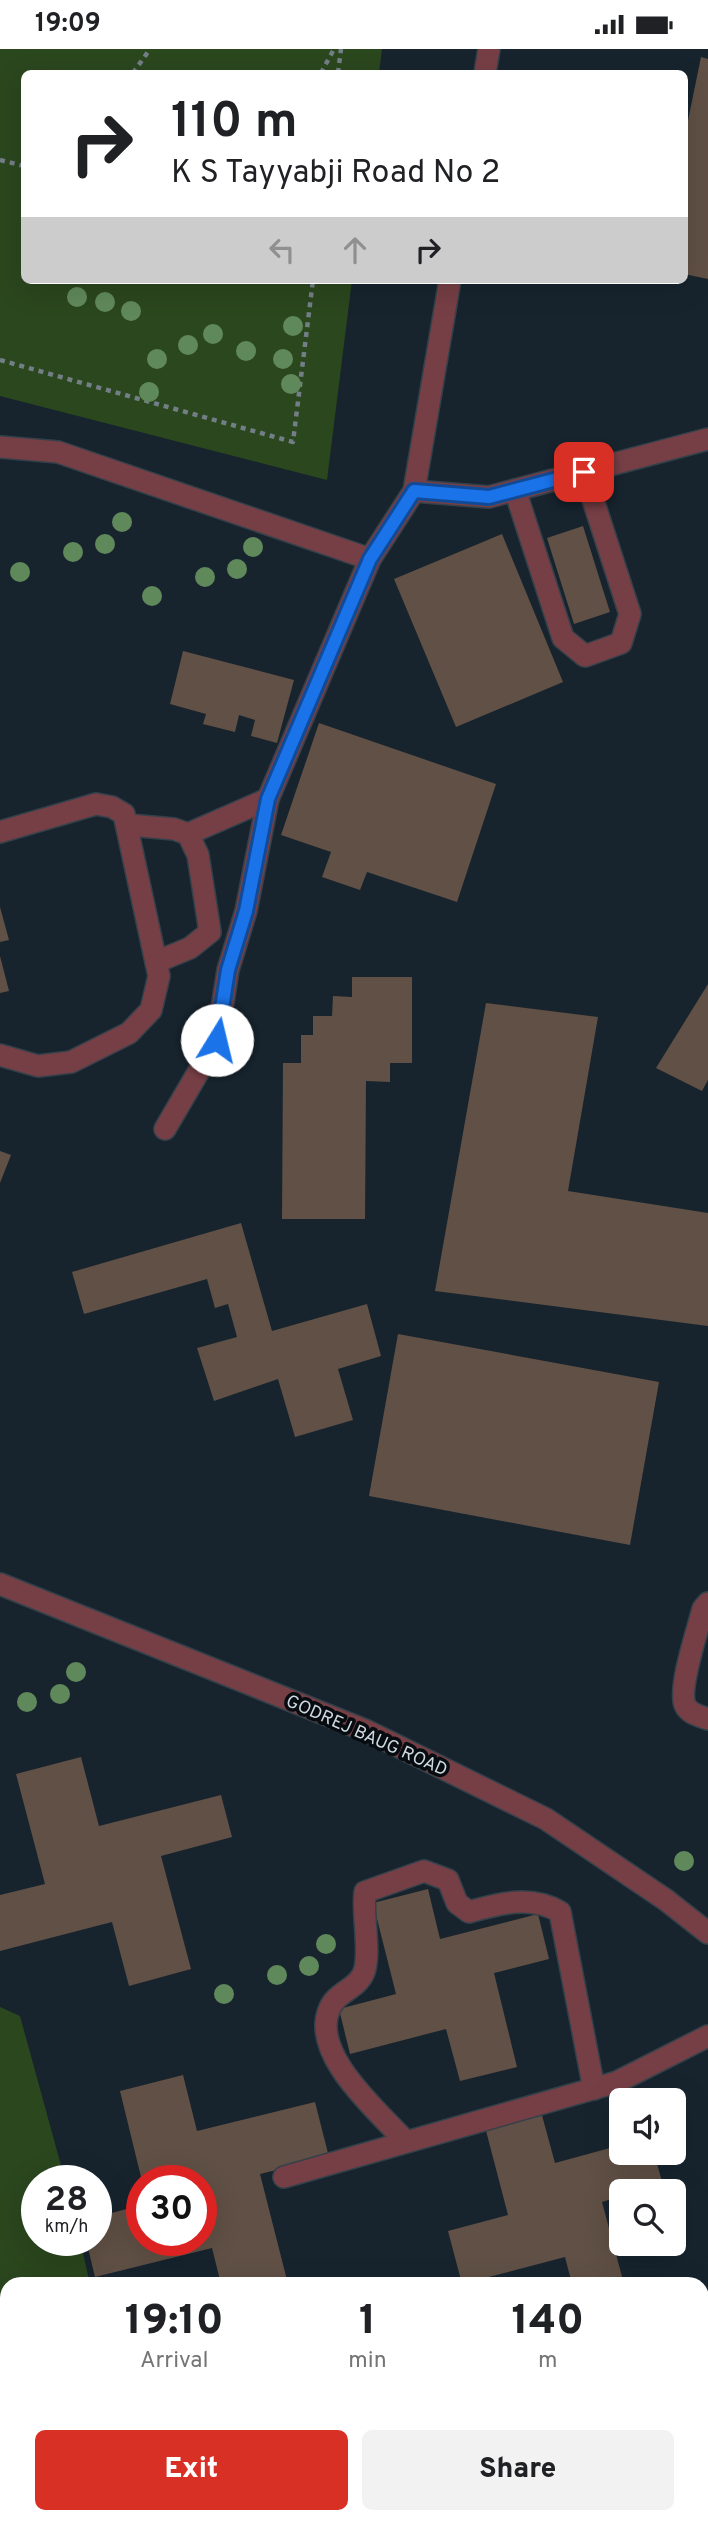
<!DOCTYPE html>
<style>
body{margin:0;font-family:Overpass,sans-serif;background:#f2f2f2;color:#202124;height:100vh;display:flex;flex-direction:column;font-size:26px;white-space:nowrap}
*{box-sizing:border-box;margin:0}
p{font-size:23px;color:#757577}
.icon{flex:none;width:38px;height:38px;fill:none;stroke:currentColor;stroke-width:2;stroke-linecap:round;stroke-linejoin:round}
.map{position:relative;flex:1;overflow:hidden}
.details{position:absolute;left:0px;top:2228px;width:709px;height:247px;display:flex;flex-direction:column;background:#fff;border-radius:21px 21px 0 0;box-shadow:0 7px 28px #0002}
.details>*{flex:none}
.top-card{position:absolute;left:21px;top:21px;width:667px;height:214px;border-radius:10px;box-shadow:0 7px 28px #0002;background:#fff;color:#202124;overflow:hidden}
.tools{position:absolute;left:609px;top:2039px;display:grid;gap:14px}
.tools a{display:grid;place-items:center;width:77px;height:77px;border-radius:10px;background:#fff;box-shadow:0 7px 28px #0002;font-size:35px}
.speed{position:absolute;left:21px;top:2116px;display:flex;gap:14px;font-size:35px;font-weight:700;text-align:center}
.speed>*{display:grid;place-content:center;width:91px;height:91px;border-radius:50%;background:#fff;box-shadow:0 7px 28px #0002;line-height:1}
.speed small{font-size:18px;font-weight:400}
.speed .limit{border:10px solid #d22;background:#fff;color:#111}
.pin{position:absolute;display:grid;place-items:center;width:60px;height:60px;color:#fff;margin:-30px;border-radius:14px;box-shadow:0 4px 10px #0006}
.me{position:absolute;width:77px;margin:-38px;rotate:9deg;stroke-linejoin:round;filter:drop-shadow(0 0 5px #0008)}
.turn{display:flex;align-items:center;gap:24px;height:147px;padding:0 35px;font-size:32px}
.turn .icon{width:91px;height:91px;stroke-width:2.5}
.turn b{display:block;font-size:49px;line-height:60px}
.lanes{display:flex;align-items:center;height:66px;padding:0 35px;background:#0003;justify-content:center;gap:35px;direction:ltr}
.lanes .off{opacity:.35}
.eta{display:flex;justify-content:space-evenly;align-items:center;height:119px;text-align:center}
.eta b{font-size:42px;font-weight:800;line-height:49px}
.cta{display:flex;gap:14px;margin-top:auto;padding:14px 35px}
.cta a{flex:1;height:80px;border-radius:10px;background:#d93025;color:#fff;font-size:28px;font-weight:800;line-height:80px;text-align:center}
.cta a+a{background:#f2f2f2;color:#202124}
.status{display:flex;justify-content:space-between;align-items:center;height:49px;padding:0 35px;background:#fff;direction:ltr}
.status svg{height:19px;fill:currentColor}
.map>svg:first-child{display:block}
.green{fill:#2b471e}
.building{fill:#605045}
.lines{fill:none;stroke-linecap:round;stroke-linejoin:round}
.minor-casing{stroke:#35414a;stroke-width:24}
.path{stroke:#737e87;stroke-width:4.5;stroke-dasharray:5 5;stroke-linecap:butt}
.minor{stroke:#763f45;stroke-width:21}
.tree{fill:#60895b}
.route-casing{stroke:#114b97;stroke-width:18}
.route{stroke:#1a73e8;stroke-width:12}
.labels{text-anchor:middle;stroke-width:7;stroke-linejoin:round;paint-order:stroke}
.street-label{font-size:18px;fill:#d0d9e0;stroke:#070c11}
</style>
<div class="status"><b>19:09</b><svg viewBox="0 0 49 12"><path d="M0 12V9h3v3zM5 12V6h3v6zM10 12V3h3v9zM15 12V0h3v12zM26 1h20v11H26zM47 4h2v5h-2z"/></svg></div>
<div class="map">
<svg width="708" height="2473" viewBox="0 0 708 2473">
<rect width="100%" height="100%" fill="#17242e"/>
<g class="green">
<path d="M0 0H382L379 24H24V231H352L327 431 0 347Z"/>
<path d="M0 1958 20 1967 65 2131 37 2132V2191H80L90 2235H7V2303L0 2302Z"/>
</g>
<g class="building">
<path d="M701 8 708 10V230L684 225V91Z"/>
<path d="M583 477 610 563 574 575 547 489Z"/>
<path d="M502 485 563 633 456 678 394 530Z"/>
<path d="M183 602 294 631 277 694 251 687 255 671 239 666 235 683 203 675 206 665 170 655Z"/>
<path d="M319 674 496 735 457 853 367 823 360 841 322 828 331 803 281 786Z"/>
<path d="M0 858 9 891 0 893Z"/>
<path d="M0 907 9 942 0 944Z"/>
<path d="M352 928H412V1014H390V1033L366 1032 365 1170H282L283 1014H301V986H313V967H332L333 947 352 948Z"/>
<path d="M708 935V1031L702 1042 656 1019Z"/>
<path d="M486 954 598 968 568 1142 708 1164V1277L435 1242Z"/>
<path d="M0 1102 11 1106 0 1134Z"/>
<path d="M241 1174 272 1282 367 1255 381 1307 338 1320 353 1371 295 1388 278 1330 214 1352 197 1299 237 1288 228 1255 215 1259 207 1230 84 1265 72 1223Z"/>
<path d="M398 1285 659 1333 630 1496 369 1447Z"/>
<path d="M81 1708 99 1777 221 1746 232 1788 161 1807 191 1920 129 1937 112 1873 0 1902V1846L45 1835 16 1725Z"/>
<path d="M428 1840 440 1890 538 1865 549 1910 494 1924 517 2018 460 2032 446 1980 350 2005 339 1960 396 1945 373 1854Z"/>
<path d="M183 2026 197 2082 315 2053 329 2108 260 2125 288 2235H221L212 2199 95 2228 86 2191H96V2168L142 2156V2191H201V2132H142L120 2042Z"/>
<path d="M540 2059 555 2114 621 2096V2104H654L663 2136 641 2142H621V2147L602 2153 624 2235H572L565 2208 462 2235 448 2182 508 2166 484 2074Z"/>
<path d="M221 2468H445L444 2473H245Z"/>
<path d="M501 2468H623L621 2473H500Z"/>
</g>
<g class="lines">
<defs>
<g id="minor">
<path d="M485 24 489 0"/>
<path d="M0 398 58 403 370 510"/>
<path d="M515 441 563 589 585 607 621 594 630 565 584 423"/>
<path d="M414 442 489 448 708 390"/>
<path d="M129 776 174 780 188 785 198 806 210 883 190 899 156 913"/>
<path d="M0 783 96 755 112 758 124 765 159 927 151 961 129 984 71 1013 38 1017 0 1006"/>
<path d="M188 785 268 750"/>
<path d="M165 1080 217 991 228 921 246 862 268 750 370 510 414 442 450 231"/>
<path d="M0 1535 367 1682 546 1770 666 1851 708 1884"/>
<path d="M708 1554 703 1560C698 1580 678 1639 685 1656 689 1665 700 1667 708 1670"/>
<path d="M406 2093C378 2062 311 2006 329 1961 336 1942 357 1941 364 1923 371 1904 362 1866 365 1843L424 1822 448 1831 457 1854 469 1863C500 1854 532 1846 560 1863L594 2040"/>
<path d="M284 2128 617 2033 708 1987"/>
<path d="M196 2468 205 2473"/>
<path d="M490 2473 491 2468"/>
<path d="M681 2473 682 2468"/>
</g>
</defs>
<use href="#minor" class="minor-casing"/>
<g class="path">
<path d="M133 24 150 0"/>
<path d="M321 24 334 0"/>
<path d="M338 24 341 0"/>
<path d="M0 111 24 117"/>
<path d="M0 311 293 393 313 231"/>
</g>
<use href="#minor" class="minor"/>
</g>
<g class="tree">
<circle cx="77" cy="248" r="10"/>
<circle cx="105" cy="253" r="10"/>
<circle cx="131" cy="262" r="10"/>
<circle cx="293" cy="277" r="10"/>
<circle cx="213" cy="285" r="10"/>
<circle cx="188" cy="296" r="10"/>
<circle cx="246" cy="302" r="10"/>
<circle cx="157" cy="310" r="10"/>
<circle cx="283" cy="310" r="10"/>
<circle cx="291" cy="335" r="10"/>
<circle cx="149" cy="343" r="10"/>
<circle cx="122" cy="473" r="10"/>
<circle cx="105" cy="495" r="10"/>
<circle cx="253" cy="498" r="10"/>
<circle cx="73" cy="503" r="10"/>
<circle cx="237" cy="520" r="10"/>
<circle cx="20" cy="523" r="10"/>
<circle cx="205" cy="528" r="10"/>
<circle cx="152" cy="547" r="10"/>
<circle cx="76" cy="1623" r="10"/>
<circle cx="60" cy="1645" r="10"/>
<circle cx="27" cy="1653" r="10"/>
<circle cx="684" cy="1812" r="10"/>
<circle cx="326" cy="1895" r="10"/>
<circle cx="309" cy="1917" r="10"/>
<circle cx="277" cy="1926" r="10"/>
<circle cx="224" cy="1945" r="10"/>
</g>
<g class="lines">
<defs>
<path id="route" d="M217 991 228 921 246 862 268 750 370 510 414 442 489 448 584 423"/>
</defs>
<use href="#route" class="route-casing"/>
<use href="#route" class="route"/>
</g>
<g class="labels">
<g class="street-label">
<text transform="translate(367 1686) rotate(24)" y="6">GODREJ BAUG ROAD</text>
</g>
</g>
</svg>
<div class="tools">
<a><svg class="icon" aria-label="sound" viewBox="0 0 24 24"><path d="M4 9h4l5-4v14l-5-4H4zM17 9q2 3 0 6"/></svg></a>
<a><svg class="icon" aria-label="search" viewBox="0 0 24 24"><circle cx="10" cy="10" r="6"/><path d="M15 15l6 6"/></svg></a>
</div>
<div class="speed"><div>28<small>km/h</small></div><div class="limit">30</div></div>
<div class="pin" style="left:584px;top:423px;background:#d93025"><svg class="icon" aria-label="arrive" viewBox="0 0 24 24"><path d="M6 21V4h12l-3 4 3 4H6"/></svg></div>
<svg class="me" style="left:217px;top:991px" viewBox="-20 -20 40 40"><circle r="19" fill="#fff"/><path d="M0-13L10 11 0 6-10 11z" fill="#1a73e8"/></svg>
<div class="top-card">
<div class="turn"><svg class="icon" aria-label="right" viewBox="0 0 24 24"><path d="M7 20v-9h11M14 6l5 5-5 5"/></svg><div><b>110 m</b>K S Tayyabji Road No 2</div></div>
<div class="lanes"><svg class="icon off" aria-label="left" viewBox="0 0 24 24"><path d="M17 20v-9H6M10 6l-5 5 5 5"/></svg><svg class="icon off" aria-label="ahead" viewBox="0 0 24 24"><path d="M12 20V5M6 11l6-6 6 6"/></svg><svg class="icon" aria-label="right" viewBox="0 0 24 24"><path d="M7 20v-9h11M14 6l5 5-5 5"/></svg></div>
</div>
<section class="details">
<div class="eta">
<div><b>19:10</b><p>Arrival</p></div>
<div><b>1</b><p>min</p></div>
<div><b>140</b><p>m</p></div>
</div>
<div class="cta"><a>Exit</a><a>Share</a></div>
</section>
</div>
